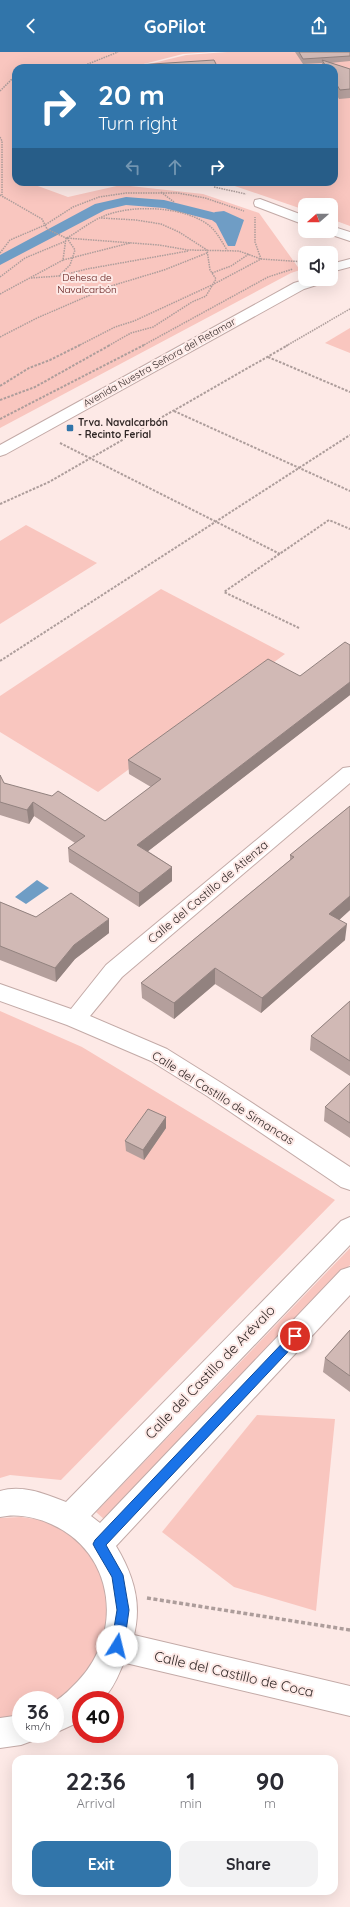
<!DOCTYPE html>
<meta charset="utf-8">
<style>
body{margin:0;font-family:Quicksand,sans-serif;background:#f2f2f3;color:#2b2b33;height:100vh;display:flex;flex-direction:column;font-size:15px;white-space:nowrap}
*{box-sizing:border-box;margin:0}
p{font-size:13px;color:#7c7c81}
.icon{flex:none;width:22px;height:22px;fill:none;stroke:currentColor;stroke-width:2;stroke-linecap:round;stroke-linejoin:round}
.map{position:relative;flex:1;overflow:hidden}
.sheet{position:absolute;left:12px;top:1703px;width:326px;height:140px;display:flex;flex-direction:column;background:#fff;border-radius:12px;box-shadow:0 4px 16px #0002}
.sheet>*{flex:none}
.guide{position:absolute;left:12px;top:12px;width:326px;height:122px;border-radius:12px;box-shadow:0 4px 16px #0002;background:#3175aa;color:#fff;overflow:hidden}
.needle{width:26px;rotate:249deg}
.fabs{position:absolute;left:298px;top:146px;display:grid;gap:8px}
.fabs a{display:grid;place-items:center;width:40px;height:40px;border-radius:8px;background:#fff;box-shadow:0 4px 16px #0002;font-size:20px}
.speed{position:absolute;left:12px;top:1639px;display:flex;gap:8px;font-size:20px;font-weight:700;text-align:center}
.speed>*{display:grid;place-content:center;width:52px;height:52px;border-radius:50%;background:#fff;box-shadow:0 4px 16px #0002;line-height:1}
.speed small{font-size:10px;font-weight:400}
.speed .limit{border:6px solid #d22;background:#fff;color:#111}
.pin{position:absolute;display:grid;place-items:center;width:34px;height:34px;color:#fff;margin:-17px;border:2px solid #fff;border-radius:50%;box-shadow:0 1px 4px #0007}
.me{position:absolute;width:44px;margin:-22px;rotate:9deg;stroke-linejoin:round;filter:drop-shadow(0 0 3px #0008)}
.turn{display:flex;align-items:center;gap:14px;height:84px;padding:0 20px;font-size:18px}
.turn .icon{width:52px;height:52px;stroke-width:2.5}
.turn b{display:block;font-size:28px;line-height:34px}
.lanes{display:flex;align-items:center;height:38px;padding:0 20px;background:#0003;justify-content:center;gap:20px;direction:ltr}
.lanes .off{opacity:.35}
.eta{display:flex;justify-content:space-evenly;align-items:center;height:68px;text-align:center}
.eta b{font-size:24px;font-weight:800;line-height:28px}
.primary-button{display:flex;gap:8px;margin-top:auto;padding:8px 20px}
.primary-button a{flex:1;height:46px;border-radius:12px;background:#3175aa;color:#fff;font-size:16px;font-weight:800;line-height:46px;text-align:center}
.primary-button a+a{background:#f2f2f3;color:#2b2b33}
header{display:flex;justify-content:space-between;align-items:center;height:52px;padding:0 20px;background:#3175aa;color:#fff;font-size:18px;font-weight:800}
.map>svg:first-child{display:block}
.green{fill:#f9c6bf}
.water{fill:#6f9dc5}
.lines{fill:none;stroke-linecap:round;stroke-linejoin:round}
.canal{fill:#6f9dc5;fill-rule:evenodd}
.minor-casing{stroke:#c3aaa7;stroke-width:2}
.tertiary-casing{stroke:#c3aaa7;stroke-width:2}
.path-far2{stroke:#ad9d9b;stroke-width:1.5;stroke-dasharray:1.5 1;stroke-linecap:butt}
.path-far1{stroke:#ad9d9b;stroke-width:2;stroke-dasharray:2.5 1.5;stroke-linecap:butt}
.path{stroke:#ad9d9b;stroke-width:3.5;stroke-dasharray:4 2.5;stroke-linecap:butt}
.minor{fill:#fff;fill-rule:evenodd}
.tertiary{fill:#fff;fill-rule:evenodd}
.wall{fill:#b49f9c}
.shaded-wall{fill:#92827f}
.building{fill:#d1b9b5;stroke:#92827f}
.route{fill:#1a73e8;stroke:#114b97}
.poi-dot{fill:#3175aa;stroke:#fde9e6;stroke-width:1.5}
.labels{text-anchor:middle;stroke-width:4;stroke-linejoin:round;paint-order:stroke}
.far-park-label{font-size:10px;fill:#5d1210;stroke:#fde9e6}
.far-street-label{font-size:10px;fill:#302726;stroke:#fde9e6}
.far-poi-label{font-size:10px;font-weight:bold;fill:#302726;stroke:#fde9e6;text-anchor:start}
.street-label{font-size:12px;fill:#302726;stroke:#fde9e6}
.near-street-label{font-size:14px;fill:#302726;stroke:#fde9e6}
</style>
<header><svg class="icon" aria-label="back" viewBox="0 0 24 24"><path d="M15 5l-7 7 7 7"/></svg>GoPilot<svg class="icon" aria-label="share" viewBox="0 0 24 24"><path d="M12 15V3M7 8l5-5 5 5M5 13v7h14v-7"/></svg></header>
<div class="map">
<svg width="350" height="1855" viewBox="0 0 350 1855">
<rect width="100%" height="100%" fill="#fde9e6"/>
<g class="green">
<path d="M0 0H212L183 2 128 16H16V130H27L68 145 121 133 203 142 259 161 300 218 291 221 0 376Z"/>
<path d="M227 0H350V174L331 167V153H305V158L223 130H334V16H133L186 3Z"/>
<path d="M350 276V301L325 291Z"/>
<path d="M26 473 97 511 0 572V489Z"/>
<path d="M161 537 285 602 98 740 0 680V644Z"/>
<path d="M0 959 82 995 335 1148 61 1428 10 1423 0 1426Z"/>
<path d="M350 1196V1213L105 1468 96 1460Z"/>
<path d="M257 1363 335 1367 316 1559 234 1535 162 1480Z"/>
<path d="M21 1465 41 1468 61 1476 78 1488 92 1503 109 1543 106 1587 86 1626 55 1652V1648H21V1664L0 1666V1466Z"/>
</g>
<g class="water">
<path d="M224 159 244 168 235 194H228L216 171 209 166 215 160Z"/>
<path d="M37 828 49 836 26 852 15 845Z"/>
</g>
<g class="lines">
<path class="canal" d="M126 145 164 148 216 161 218 164 216 167 211 168 164 156 126 153 105 158 0 213V203L95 152Z"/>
<defs>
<g id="minor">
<path d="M260 147 305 164V173L255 154 254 151 255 148Z"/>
<path d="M331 174 350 180V189L326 181 325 179H331Z"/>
<path d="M350 715V731L122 925 90 964 167 997 223 1032 350 1115V1138L341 1135 207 1044 151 1009 67 973 0 949V932L71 957 106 913 343 716Z"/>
<path d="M117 1579 350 1634V1664L117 1609 106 1605 102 1594 106 1583Z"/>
</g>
<g id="tertiary">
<path d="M350 207V215L331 220V212Z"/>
<path d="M307 227H328L326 230 304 237 6 402 0 404V393L294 231Z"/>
<path d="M350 1165V1193L91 1464 100 1471 341 1218 350 1215V1243L116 1494C142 1537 144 1572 121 1617 116 1629 111 1639 102 1648H81V1669L55 1681V1649C64 1644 70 1637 78 1629 124 1581 115 1500 51 1472 36 1465 16 1461 0 1465V1439C22 1432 46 1442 66 1450L341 1169Z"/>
<path d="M21 1663V1682H35L32 1689 21 1693 0 1696V1666Z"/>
</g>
</defs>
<use href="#minor" class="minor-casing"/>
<use href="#tertiary" class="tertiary-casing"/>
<g class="path-far2">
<path d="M78 16 118 0"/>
<path d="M0 39 16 23"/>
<path d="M0 85 2 89V143"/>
<path d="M214 135 246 142"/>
<path d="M161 140 174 150"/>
<path d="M0 143 42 167 47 177 66 186 159 193 188 198 239 199 261 207 305 210"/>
<path d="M101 166 136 168 161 172 179 180 207 198 210 218 216 227 206 244 192 250 153 275 131 281 108 294"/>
<path d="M67 186C79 179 91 169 104 164 132 152 187 154 211 175 218 182 222 190 227 198"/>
<path d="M0 201 10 188 45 173 73 155 99 145 126 141H178L205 146 244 159"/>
<path d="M63 208 130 191"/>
<path d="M212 221 231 214 249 202"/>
<path d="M59 224 87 217 188 199"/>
<path d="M0 225 25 206 66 189"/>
<path d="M31 226 59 224 70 213 75 198 67 186"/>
<path d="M0 242 63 208 66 186"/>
<path d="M0 285 37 266 111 234 164 218 207 201"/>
<path d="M78 294 115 275 134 269 214 232 261 207 255 190V165"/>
<path d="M142 294 268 225 293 217"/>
<path d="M286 294 350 257"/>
</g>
<g class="path-far1">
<path d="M268 305 350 340"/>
<path d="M0 334 29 316 50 308 80 293"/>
<path d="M0 348 35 335 110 293"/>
<path d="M174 359 350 439"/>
<path d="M0 367 144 293"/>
<path d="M60 391 280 502"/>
<path d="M0 452 49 430 288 293"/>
<path d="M299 576 224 540 329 468 350 477"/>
<path d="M0 609 350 383"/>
</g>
<path class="path" d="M147 1546 350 1578"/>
<use href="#minor" class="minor"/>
<use href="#tertiary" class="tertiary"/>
</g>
<g class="wall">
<path d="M295 0H350V9L330 11 350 17V46L339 47 334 38V16H321L322 11 303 12Z"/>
<path d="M350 593V643L148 799 172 815V829L139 855 69 810 68 796 75 791 34 764 29 772 0 763V723L4 731 105 769 151 735 129 722 128 708 300 624Z"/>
<path d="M350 754V858L339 868 345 888 261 961 215 932 174 967 142 946 141 931 290 808V803Z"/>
<path d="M0 850 36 865 109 881 75 907 56 930 0 908Z"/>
<path d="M350 949V1024L310 998 311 984Z"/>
<path d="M350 1031V1086L324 1069 325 1055Z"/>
<path d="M166 1065V1076L144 1108 126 1099 125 1089Z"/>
<path d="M350 1278V1340L323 1320 325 1306Z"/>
</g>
<g class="shaded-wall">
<path d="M350 630V643L138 807 137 793Z"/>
<path d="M33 750 34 764 29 772 27 758Z"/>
<path d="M172 815V829L139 855V841Z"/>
<path d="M350 844V858L328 878 329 862Z"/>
<path d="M109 867V881L75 907 56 930 55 916 74 893Z"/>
<path d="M347 872 345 888 261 961 262 946Z"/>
<path d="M215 916V932L174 967V951Z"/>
<path d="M166 1065V1076L144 1108 143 1098Z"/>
</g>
<g class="building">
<path d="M299 0H350V4L303 7Z"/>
<path d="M214 8 218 16H91Z"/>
<path d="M322 8 350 17V37L340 38 334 28V16H327Z"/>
<path d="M345 590 350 593V630L137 793 172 815 139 841 68 796 85 784 33 750 27 758 0 750V723L4 731 52 744 58 739 105 769 161 727 128 708 268 607 300 624Z"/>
<path d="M350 754V844L329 862 347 872 262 946 215 916 174 951 141 931 294 805 290 803Z"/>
<path d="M71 841 109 867 74 893 55 916 0 894V850L36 865Z"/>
<path d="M350 949V1009L311 984Z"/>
<path d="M350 1031V1071L325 1055Z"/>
<path d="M148 1057 166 1065 143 1098 125 1089Z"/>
<path d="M350 1278V1324L325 1306Z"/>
</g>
<path class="route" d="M295 1279 299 1281 301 1284 299 1288 106 1493 123 1523 129 1558 124 1594 122 1599 117 1600 113 1599 111 1594 117 1558 112 1525 95 1496 93 1492 95 1488 292 1281Z"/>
<rect class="poi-dot" x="66" y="372" width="8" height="8" rx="2"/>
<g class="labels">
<g class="far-park-label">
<text x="87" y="229">Dehesa de<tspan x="87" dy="12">Navalcarbón</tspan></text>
</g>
<g class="far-street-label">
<text transform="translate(159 310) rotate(-29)" y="4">Avenida Nuestra Señora del Retamar</text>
</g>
<g class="far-poi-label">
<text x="78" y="374">Trva. Navalcarbón<tspan x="78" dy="12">- Recinto Ferial</tspan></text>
</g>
<g class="street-label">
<text transform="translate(208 840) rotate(-40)" y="4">Calle del Castillo de Atienza</text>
<text transform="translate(223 1046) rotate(32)" y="4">Calle del Castillo de Simancas</text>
</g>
<g class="near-street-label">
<text transform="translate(210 1320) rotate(-46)" y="5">Calle del Castillo de Arévalo</text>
<text transform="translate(234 1622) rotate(13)" y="5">Calle del Castillo de Coca</text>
</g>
</g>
</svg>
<div class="fabs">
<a><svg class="needle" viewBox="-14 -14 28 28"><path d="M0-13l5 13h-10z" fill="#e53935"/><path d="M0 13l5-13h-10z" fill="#7c7c81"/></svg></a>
<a><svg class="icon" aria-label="sound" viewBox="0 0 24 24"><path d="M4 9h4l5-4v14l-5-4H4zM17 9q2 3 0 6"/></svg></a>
</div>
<div class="speed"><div>36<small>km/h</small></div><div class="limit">40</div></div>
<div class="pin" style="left:295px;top:1284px;background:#d93025"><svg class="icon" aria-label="arrive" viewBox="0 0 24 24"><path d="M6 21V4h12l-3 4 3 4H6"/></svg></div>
<svg class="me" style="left:117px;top:1594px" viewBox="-20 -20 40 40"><circle r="19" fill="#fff"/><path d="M0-13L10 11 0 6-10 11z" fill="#1a73e8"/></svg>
<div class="guide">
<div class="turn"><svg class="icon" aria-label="right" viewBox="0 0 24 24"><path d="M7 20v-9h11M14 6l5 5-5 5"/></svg><div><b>20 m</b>Turn right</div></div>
<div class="lanes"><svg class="icon off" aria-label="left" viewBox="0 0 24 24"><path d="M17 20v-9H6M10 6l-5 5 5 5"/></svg><svg class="icon off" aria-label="ahead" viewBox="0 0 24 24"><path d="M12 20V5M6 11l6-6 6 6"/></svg><svg class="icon" aria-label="right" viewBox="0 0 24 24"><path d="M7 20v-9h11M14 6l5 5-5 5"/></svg></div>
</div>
<section class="sheet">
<div class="eta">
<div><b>22:36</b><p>Arrival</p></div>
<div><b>1</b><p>min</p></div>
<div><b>90</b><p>m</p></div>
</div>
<div class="primary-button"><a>Exit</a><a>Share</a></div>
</section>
</div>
